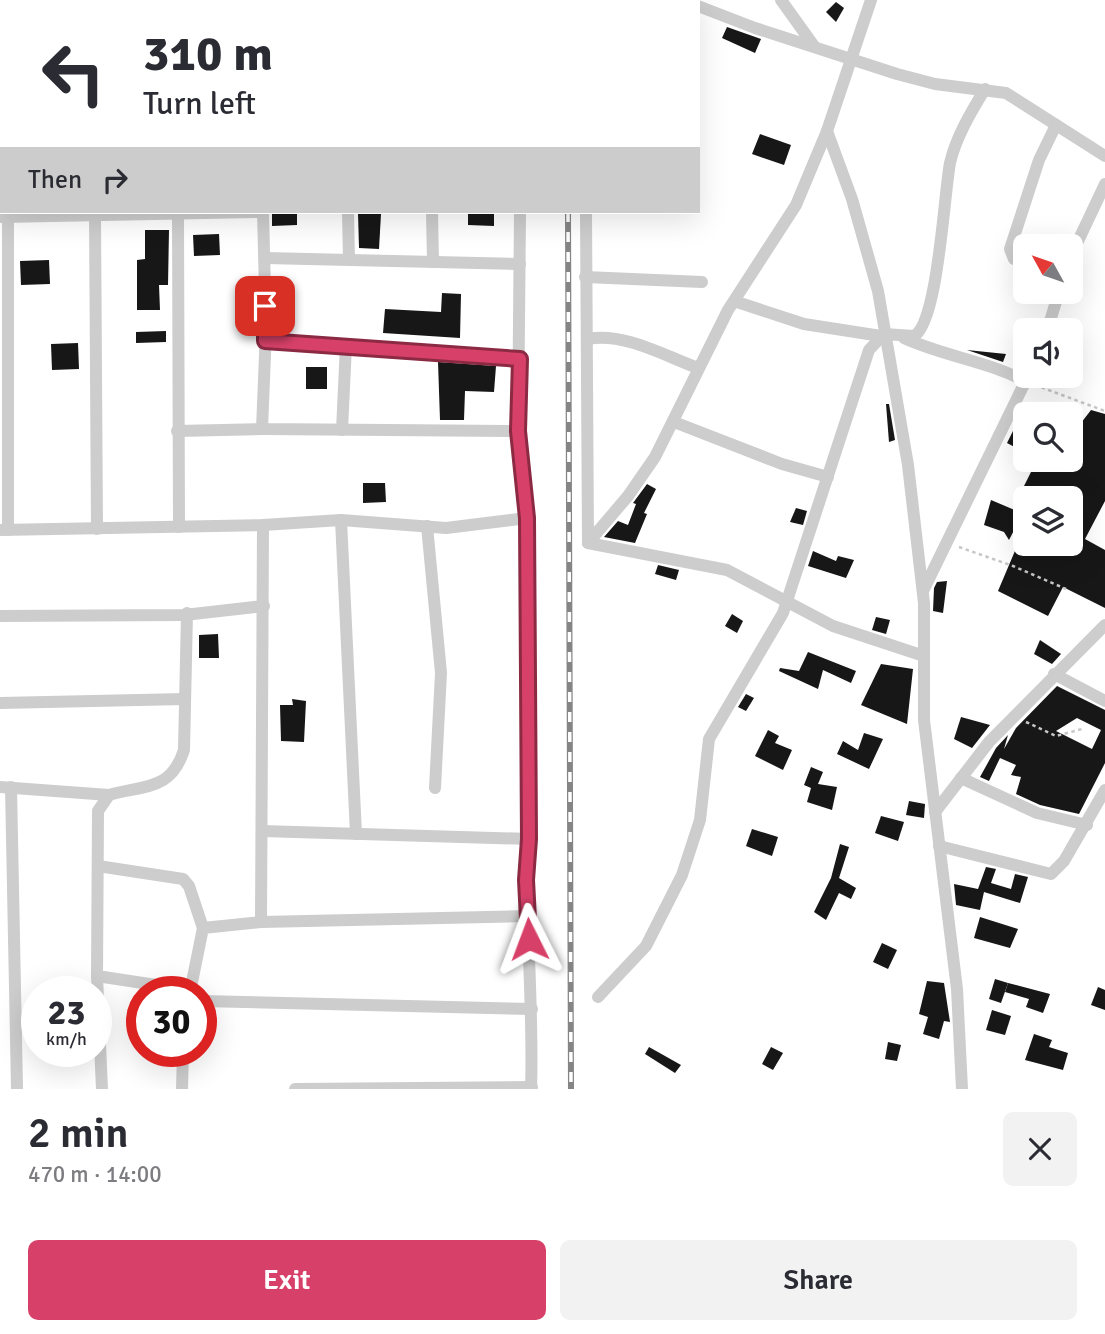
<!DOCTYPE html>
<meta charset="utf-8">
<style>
body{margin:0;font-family:Signika,sans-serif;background:#f2f2f3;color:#2b2b33;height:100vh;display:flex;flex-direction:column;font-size:26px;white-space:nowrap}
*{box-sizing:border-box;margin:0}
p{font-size:23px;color:#7c7c81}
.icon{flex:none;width:38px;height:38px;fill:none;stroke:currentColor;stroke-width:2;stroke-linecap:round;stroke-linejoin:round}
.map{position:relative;height:1089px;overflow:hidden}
.drawer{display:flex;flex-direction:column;background:#fff;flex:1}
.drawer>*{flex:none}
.top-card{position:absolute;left:0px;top:0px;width:700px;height:214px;box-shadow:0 7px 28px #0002;background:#fff;color:#2b2b33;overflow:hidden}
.needle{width:46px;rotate:310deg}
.fabs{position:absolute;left:1013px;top:234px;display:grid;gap:14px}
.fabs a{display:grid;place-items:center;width:70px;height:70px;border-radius:10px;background:#fff;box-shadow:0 7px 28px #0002;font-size:35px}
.speed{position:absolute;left:21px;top:976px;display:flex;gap:14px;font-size:35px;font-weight:700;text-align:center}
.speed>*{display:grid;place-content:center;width:91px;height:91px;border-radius:50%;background:#fff;box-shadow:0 7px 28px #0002;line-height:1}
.speed small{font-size:18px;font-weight:400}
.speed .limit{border:10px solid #d22;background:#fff;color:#111}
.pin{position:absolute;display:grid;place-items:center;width:60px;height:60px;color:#fff;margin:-30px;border-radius:14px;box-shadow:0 4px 10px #0006}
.me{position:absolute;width:77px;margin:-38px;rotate:357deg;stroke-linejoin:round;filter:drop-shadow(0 0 5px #0008)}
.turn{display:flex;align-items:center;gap:24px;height:147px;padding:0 28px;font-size:32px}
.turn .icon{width:91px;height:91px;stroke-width:2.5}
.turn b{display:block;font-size:49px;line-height:60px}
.then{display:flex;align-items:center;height:66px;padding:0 28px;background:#0003;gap:14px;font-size:26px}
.round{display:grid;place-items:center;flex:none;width:74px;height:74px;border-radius:10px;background:#f2f2f3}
.headline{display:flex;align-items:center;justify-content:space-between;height:119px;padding:0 28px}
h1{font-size:42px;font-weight:600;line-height:52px}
.cta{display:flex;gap:14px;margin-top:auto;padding:14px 28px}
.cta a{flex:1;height:80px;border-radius:10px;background:#d74169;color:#fff;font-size:28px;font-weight:600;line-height:80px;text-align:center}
.cta a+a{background:#f2f2f3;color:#2b2b33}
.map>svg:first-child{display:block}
.building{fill:#171717;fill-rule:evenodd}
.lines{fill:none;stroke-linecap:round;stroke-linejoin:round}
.path{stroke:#c7c7c7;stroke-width:2.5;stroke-dasharray:3.5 3.5;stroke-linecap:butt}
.minor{stroke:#cdcdcd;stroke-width:12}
.rail-casing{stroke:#858585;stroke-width:6}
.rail{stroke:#fff;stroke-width:3.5;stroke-dasharray:10;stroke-linecap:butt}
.route-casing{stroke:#8c2a44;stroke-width:18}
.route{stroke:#d74169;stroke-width:12}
</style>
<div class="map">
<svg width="1105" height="1089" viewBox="0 0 1105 1089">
<rect width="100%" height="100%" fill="#fff"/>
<g class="building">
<path d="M836 2 844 8 836 22 826 12Z"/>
<path d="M727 27 761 39 755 53 722 38Z"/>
<path d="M760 134 791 145 784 165 752 154Z"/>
<path d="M272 212H297V225L272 226Z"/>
<path d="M468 212H494V226L468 225Z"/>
<path d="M358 213 381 214 379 249 359 248Z"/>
<path d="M145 230H169L168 285H159L160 310H137V260L145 259Z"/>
<path d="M219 234 220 255 194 256 193 235Z"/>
<path d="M49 260 50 284 21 285 20 261Z"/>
<path d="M442 293 461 294 460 338 383 333 385 309 441 312Z"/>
<path d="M166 331V342L136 343V332Z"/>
<path d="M78 343 79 369 52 370 51 344Z"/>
<path d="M967 350 1006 354 1003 362Z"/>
<path d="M438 362 496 366 494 392 465 391 464 420H440Z"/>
<rect x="306" y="367" width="21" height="22"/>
<path d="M886 404H889L895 440 889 442Z"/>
<path d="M1091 410 1105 414V501L1085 539 1105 550V608L1063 587 1048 616 998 591 1026 525V544H1039L1062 555 1066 544H1071V524L1075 525 1076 522 1071 519V499H1036L1022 490 1037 460H1071V436Z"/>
<path d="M1017 423 1026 428V453L1007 443Z"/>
<path d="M363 483H385L386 502 363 503Z"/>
<path d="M647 484 656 489 644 513 647 514 635 543 604 537 618 521 628 525 636 504 633 503Z"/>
<path d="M991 500 1017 511H1024L1009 540 1004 532 984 525Z"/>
<path d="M796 508 807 511 803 525 790 522Z"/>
<path d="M813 551 836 561 838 556 854 560 846 578 808 566Z"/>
<path d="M658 565 679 570 676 580 655 574Z"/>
<path d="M947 581 943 613 933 611 934 588 937 582Z"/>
<path d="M732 614 743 621 737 633 725 626Z"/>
<path d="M876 617 890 620 886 634 872 630Z"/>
<path d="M218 634 219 658H199V635Z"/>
<path d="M1040 640 1061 654 1052 664 1034 654Z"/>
<path d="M808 652 856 671 851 683 823 670 818 689 779 671 780 668 799 671Z"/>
<path d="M881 664 913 669 907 724 861 705Z"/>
<path d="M1057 686 1105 710V763L1079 814 1040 805 1016 794 1021 777 1011 775 1016 765 1000 758 989 781 980 777 996 748 1008 735 1004 749 1016 728ZM1077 718 1101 730 1092 749 1056 731Z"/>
<path d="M746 694 754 698 746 711 738 707Z"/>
<path d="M292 699 306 701 304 742 281 741 280 705H293Z"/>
<path d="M961 717 990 725 972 748 954 739Z"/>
<path d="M768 730 779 736 775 743 792 750 783 770 755 756Z"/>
<path d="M864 733 883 739 869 769 837 754 843 741 858 750Z"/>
<path d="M811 767 823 772 818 784 837 787 832 810 807 802 811 788 804 785Z"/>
<path d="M909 801 925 804 924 818 906 815Z"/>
<path d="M881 816 904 822 898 841 875 833Z"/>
<path d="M752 829 778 837 772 856 746 846Z"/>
<path d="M840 844 849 847 839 878 856 888 851 899 839 893 826 920 814 912 831 878Z"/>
<path d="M986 867 996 869 991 883 1011 889 1015 874 1028 877 1020 903 984 892 980 910 956 905 954 884 978 889Z"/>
<path d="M980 917 1018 929 1010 948 974 938Z"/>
<path d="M882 943 897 950 888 969 873 962Z"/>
<path d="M995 979 1008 983 1001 1003 989 999Z"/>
<path d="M927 981 944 983 950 1022 944 1021 939 1039 923 1034 928 1017 919 1014Z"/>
<path d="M1008 983 1050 994 1043 1013 1026 1007 1029 999 1005 992Z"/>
<path d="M1098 987 1105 990V1010L1091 1005Z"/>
<path d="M992 1010 1011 1016 1005 1035 986 1030Z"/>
<path d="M1034 1034 1052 1040 1049 1047 1068 1053 1063 1070 1025 1060Z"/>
<path d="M888 1042 901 1045 897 1061 885 1059Z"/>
<path d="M649 1047 681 1065 675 1073 645 1054Z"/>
<path d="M771 1047 783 1053 773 1070 762 1064Z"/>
</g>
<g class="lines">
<g class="path">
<path d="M1035 385 1105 411"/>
<path d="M959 547 1013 566 1066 589"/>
<path d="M1026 722 1056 736 1082 729"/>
</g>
<g class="minor">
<path d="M96 0V2"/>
<path d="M182 0V2"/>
<path d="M343 0V2"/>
<path d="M427 0V2"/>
<path d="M518 0V2"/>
<path d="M683 0 687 2"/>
<path d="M781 0 814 46"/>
<path d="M7 2V0"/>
<path d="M265 2V0"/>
<path d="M587 2V0"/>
<path d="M698 6 755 28 897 74 935 84 1006 93 1105 156"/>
<path d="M827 131 852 199 878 291 908 465 924 603V720L957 989 962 1089"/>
<path d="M0 135H2"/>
<path d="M263 212 266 330 262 429 518 431"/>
<path d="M348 212 349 260"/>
<path d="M432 212 433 262"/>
<path d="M520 212 518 431 527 518 529 839C524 922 534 1006 531 1089"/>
<path d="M586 212 588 543"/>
<path d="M178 214 179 527"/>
<path d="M95 215 97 529"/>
<path d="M2 217 257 212"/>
<path d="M8 217V530"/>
<path d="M1071 256 1105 184"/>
<path d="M265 258 520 264"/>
<path d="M1026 264 1014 259 1010 249 1039 160 1056 125"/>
<path d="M585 277 702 282"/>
<path d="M734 301 804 324 881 336"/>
<path d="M1047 331 1059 292"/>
<path d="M904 338C943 356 987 361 1025 381"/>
<path d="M588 339C624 332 665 356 698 368"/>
<path d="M265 341 520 359"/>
<path d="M674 422 782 464 828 477"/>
<path d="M342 430 346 345"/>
<path d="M177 431 262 429"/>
<path d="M341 520 356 834"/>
<path d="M427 526 441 673 435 788"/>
<path d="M0 530 263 525 341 520 446 528 527 518"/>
<path d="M588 543 628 496 655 457 728 310 796 205 827 131 871 0"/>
<path d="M588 543 727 570 833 626 924 656"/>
<path d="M923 591 1028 376"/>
<path d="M187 613 184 750C171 791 144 785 109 795L98 811 97 976 156 985 192 986"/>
<path d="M0 616 184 615 264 606"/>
<path d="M1054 674 1105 701"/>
<path d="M0 703 185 699"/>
<path d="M961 778 1037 813 1087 825"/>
<path d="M0 787 109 795"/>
<path d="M11 787 17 1089"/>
<path d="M935 812 989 742 1105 625"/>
<path d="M262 831 529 839"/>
<path d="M939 846 1051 874 1064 861 1105 790"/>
<path d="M98 866 183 879 189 886 203 928"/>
<path d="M261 922 528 916"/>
<path d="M97 976 102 1089"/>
<path d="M190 992 203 928 261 922 263 525"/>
<path d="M598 997 646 946 682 875 700 820 709 739 783 613 869 350 884 334 914 336C938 323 944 194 950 163 956 137 971 112 985 89"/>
<path d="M201 1001 532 1009"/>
<path d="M182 1089 183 1052"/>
<path d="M295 1089 532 1087"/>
</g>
<defs>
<g id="rail">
<path d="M568 0V2"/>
<path d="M568 212 571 1089"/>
</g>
</defs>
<use href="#rail" class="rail-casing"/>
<use href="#rail" class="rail"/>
</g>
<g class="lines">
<defs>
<path id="route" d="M265 306V341L520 359 518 431 527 518 529 839 526 880 529 939"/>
</defs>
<use href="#route" class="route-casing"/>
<use href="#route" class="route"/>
</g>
</svg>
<div class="fabs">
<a><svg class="needle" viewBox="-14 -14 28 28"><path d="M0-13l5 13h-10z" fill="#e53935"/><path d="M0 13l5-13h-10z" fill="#7c7c81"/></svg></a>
<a><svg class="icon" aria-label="sound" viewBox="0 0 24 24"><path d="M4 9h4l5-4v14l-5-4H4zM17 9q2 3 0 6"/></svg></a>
<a><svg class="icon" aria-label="search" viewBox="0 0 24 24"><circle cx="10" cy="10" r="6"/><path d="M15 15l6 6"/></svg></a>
<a><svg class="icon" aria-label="layers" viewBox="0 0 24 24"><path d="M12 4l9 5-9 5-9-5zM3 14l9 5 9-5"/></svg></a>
</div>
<div class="speed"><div>23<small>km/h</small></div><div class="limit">30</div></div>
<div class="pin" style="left:265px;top:306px;background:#d93025"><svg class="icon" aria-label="arrive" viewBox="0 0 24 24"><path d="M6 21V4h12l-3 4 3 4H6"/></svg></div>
<svg class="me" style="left:529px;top:939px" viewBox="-20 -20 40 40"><path d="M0-17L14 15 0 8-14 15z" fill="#d74169" stroke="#fff" stroke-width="4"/></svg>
<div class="top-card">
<div class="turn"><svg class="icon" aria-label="left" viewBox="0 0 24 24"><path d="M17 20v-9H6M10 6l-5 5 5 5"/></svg><div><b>310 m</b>Turn left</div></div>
<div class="then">Then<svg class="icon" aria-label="right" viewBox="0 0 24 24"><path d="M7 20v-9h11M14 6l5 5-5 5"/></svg></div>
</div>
</div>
<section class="drawer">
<div class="headline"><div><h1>2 min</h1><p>470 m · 14:00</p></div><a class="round"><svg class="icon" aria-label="close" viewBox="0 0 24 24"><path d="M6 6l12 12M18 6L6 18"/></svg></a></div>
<div class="cta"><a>Exit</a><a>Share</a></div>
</section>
